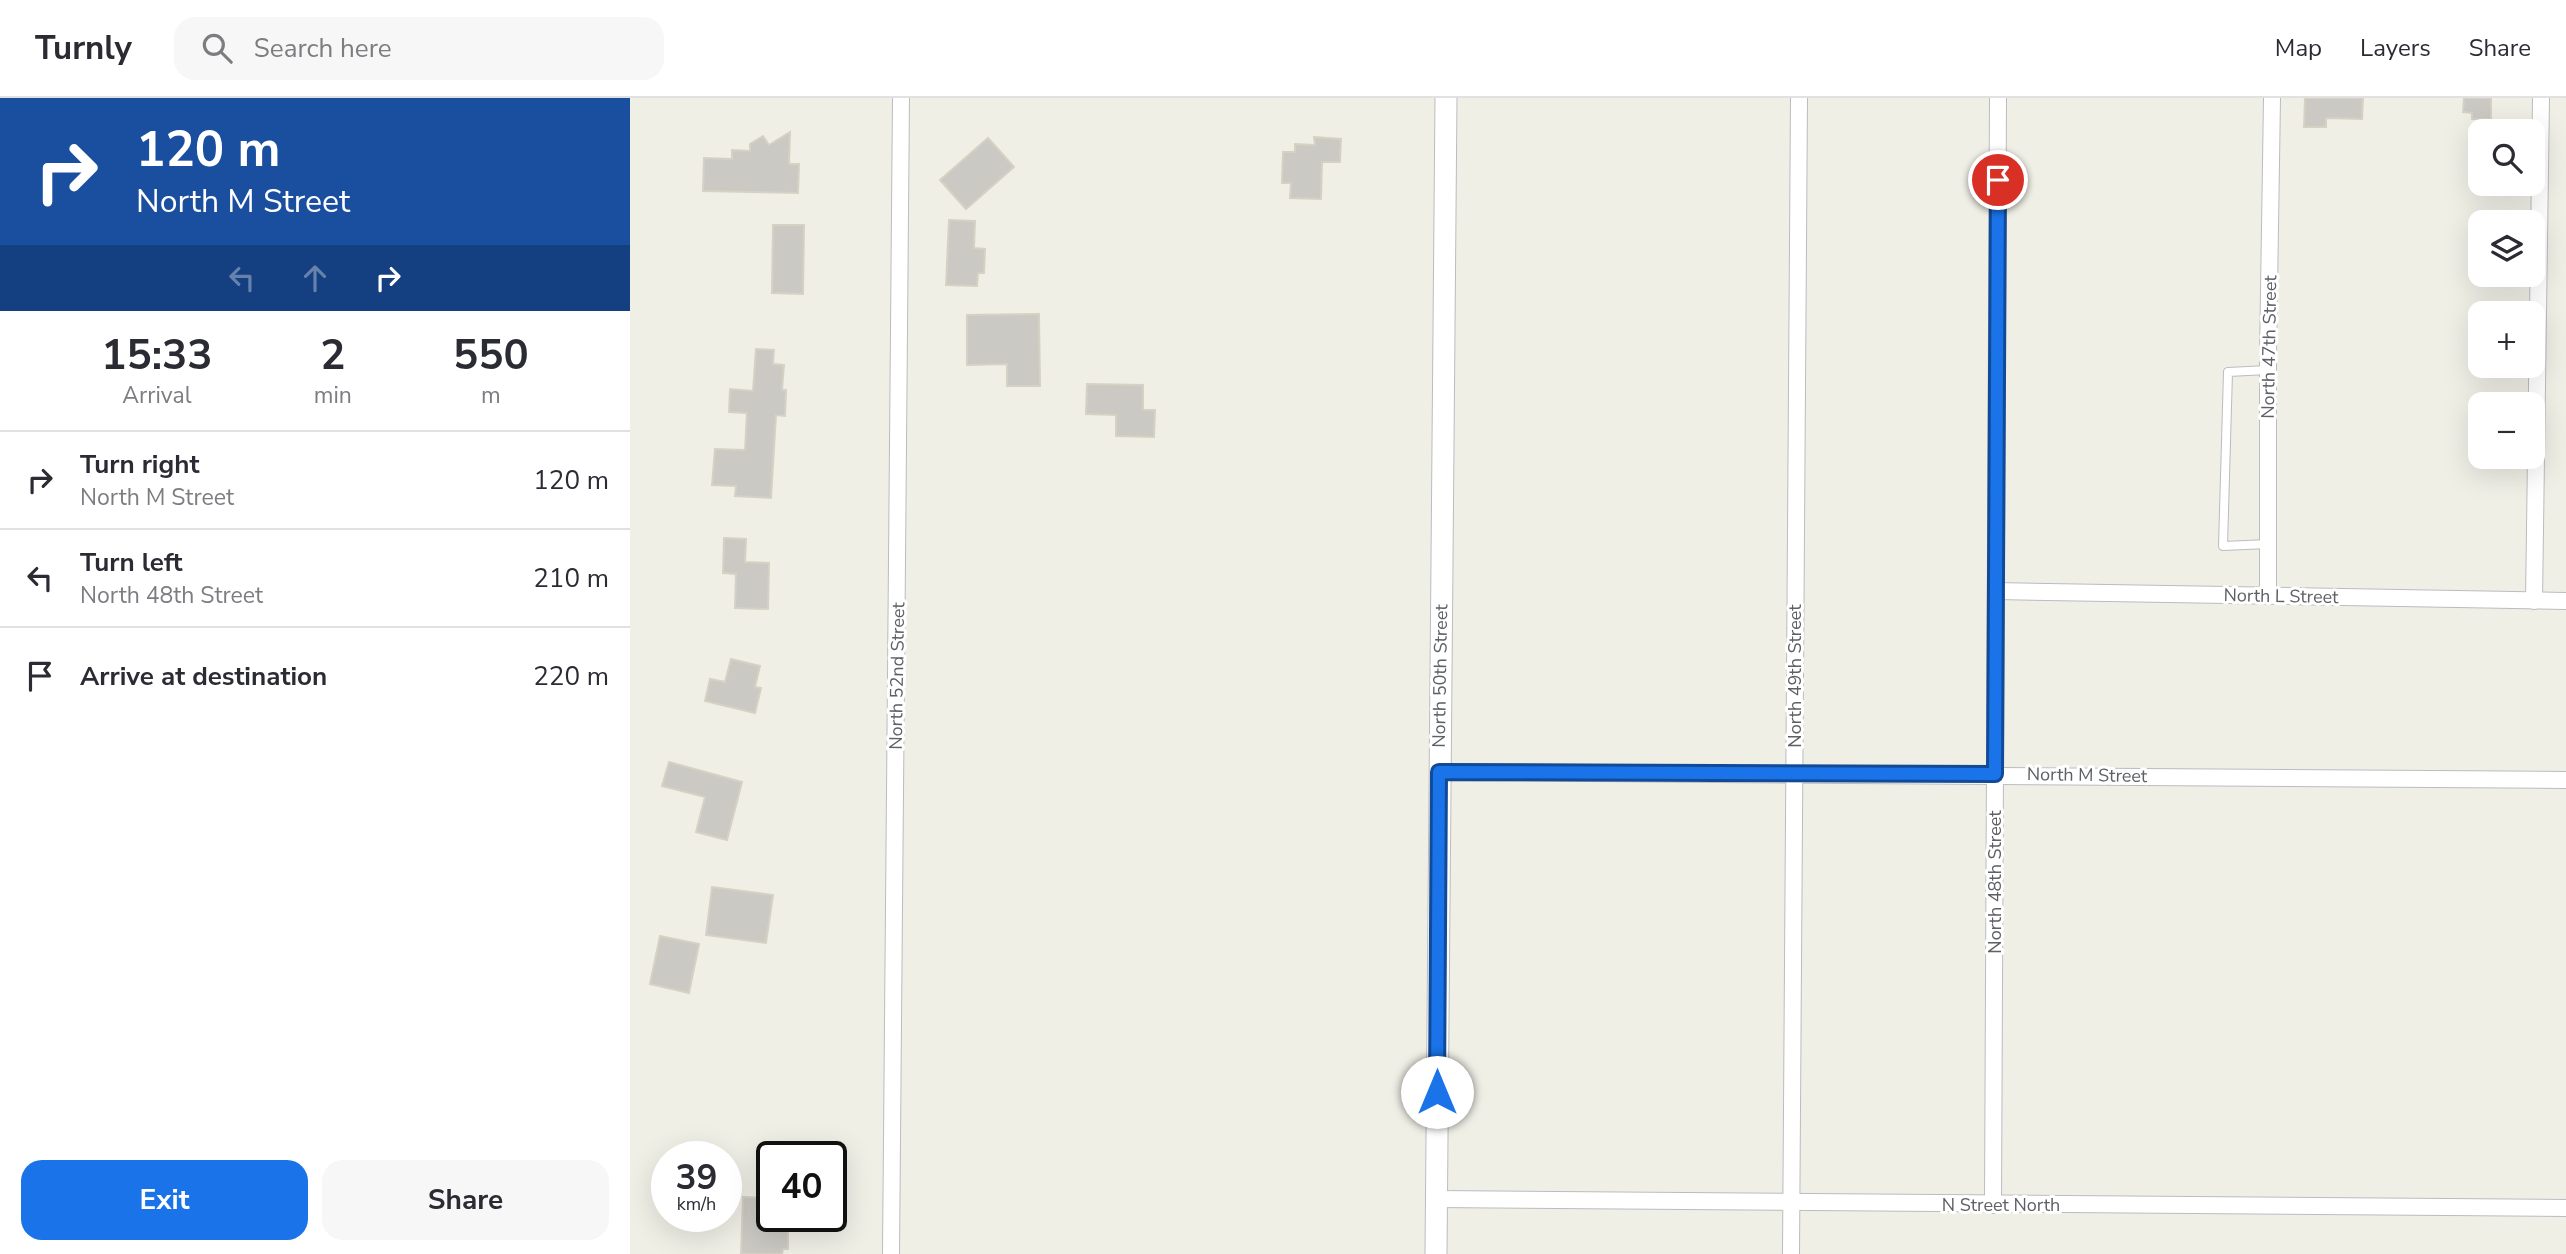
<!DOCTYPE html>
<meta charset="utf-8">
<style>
body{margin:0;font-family:"Nunito Sans",sans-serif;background:#f7f7f7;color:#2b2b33;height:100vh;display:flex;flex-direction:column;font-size:26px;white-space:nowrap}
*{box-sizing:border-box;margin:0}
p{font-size:23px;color:#7c7c81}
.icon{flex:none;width:38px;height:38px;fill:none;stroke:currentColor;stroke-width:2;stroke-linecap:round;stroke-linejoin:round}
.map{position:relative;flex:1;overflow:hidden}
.sheet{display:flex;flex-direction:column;background:#fff;width:630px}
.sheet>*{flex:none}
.banner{background:#1a4fa0;color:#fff;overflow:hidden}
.buttons{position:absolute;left:1838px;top:21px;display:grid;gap:14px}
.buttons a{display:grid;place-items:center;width:77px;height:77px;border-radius:14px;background:#fff;box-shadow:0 7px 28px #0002;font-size:35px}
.speed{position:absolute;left:21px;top:1043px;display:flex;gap:14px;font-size:35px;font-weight:700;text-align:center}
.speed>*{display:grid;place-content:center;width:91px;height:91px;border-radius:50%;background:#fff;box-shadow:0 7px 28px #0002;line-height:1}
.speed small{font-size:18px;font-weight:400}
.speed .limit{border:4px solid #111;border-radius:10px;background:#fff;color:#111}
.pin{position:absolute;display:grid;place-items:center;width:60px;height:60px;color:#fff;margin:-30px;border:4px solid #fff;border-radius:50%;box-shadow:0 2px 7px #0007}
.me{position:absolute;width:77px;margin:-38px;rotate:0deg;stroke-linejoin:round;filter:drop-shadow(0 0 5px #0008)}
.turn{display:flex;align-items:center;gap:24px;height:147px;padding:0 21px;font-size:32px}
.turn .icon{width:91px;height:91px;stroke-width:2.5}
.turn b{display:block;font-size:49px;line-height:60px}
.lanes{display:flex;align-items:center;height:66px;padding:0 21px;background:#0003;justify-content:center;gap:35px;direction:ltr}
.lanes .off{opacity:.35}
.eta{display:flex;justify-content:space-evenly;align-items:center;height:119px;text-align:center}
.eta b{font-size:42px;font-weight:700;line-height:49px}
.primary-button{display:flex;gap:14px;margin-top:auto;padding:14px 21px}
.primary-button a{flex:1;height:80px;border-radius:21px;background:#1a73e8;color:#fff;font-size:28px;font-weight:700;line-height:80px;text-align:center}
.primary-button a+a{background:#f7f7f7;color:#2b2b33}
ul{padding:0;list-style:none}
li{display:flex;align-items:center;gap:21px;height:98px;padding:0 21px;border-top:2px solid #e1e1e2}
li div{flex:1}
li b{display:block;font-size:26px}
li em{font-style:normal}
header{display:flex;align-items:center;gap:42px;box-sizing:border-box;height:98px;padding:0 35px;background:#fff;border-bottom:2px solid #e1e1e2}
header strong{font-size:33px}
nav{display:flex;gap:38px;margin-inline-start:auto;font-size:24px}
.search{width:490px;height:63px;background:#f7f7f7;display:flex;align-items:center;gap:18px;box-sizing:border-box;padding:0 24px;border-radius:21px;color:#7c7c81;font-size:26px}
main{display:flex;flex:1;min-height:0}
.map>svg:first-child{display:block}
.building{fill:#cbc9c3;stroke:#d5d2c4;stroke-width:2}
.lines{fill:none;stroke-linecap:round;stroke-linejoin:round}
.service-casing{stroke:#babcc1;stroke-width:10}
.minor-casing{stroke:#babcc1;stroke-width:18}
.tertiary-casing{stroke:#babcc1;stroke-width:23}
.service{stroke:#fff;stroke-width:8}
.minor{stroke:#fff;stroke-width:16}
.tertiary{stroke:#fff;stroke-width:21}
.route-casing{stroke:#114b97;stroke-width:18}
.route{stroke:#1a73e8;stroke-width:12}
.labels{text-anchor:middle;stroke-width:6;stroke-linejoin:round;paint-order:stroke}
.street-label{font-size:18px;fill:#5d6066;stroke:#fff}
</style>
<header>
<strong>Turnly</strong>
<div class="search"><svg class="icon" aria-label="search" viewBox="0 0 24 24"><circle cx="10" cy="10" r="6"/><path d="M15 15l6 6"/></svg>Search here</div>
<nav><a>Map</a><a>Layers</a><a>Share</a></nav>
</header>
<main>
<section class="sheet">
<div class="banner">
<div class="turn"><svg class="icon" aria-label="right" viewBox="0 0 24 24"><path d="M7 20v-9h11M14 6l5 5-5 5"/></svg><div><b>120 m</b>North M Street</div></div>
<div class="lanes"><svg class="icon off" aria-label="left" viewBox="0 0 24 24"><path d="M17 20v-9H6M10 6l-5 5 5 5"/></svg><svg class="icon off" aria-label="ahead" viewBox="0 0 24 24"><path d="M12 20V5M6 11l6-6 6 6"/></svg><svg class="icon" aria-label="right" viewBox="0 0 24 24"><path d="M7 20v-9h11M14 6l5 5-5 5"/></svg></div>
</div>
<div class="eta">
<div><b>15:33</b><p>Arrival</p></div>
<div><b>2</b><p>min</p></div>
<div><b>550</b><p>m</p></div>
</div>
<ul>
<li><svg class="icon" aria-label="right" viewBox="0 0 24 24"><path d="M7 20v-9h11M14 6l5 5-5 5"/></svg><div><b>Turn right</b><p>North M Street</p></div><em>120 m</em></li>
<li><svg class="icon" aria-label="left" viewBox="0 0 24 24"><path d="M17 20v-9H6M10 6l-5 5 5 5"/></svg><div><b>Turn left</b><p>North 48th Street</p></div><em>210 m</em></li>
<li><svg class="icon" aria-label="arrive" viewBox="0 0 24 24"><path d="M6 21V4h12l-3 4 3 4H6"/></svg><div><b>Arrive at destination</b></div><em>220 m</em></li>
</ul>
<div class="primary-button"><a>Exit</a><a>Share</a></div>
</section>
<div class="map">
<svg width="1936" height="1156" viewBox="0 0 1936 1156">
<rect width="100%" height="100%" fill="#f0efe6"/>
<g class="building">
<path d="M1675 0H1733L1732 21 1696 20V29H1674Z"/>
<path d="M1834 0H1861V21H1842V15L1833 14Z"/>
<path d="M160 34 159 66H169L168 95 73 93 74 60 102 61V52L120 53V46L133 38 139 47Z"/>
<path d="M684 39 711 41 710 64H692L691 101 660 100 661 85H652L653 54H665V46L685 47Z"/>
<path d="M358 40 384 69 336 111 310 82Z"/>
<path d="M319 122 345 123 344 150 355 151 354 175H348L347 188 316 187Z"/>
<path d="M143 127H174L173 196 142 195Z"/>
<path d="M409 216 410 288H377V266L337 267V217Z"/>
<path d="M126 251 144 252 143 266 154 267 152 292H156L155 318 146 317 141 400 105 398 106 388 82 387 85 351 115 352 117 315 99 314 100 291 123 293Z"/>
<path d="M457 286 513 287V312H525L524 339 486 338V317L456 316Z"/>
<path d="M94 440 116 441 115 464 139 465 138 511 105 510 106 476 93 475Z"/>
<path d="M101 561 130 568 125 589 131 590 125 615 75 603 80 581 95 584Z"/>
<path d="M39 664 112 684 97 742 66 734 75 699 32 688Z"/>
<path d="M82 789 143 797 136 845 76 837Z"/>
<path d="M30 838 69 846 59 895 20 886Z"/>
<path d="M113 1099 142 1100V1118H147V1124H158V1151H153L152 1156H111Z"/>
</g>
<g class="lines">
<defs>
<path id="service" d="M1638 272 1598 274 1593 448 1638 446"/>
<g id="minor">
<path d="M1366 493 1936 503"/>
<path d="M1638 498V258L1642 0"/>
<path d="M1904 503 1911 0"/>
<path d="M809 674 1936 682"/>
<path d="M806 1101 1936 1110"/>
<path d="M1363 1107 1368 0"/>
<path d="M261 1156 271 0"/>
<path d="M1161 1156 1169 0"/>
</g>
<path id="tertiary" d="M806 1156 816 0"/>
</defs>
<use href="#service" class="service-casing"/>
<use href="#minor" class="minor-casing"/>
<use href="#tertiary" class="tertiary-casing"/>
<use href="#service" class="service"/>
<use href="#minor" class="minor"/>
<use href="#tertiary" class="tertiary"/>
</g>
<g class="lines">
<defs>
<path id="route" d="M807 994 809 674 1365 676 1368 82"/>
</defs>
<use href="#route" class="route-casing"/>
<use href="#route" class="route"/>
</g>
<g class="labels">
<g class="street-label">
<text transform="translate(1639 249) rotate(-89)" y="6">North 47th Street</text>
<text transform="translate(1651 498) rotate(1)" y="6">North L Street</text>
<text transform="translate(267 578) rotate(-89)" y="6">North 52nd Street</text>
<text transform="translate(810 578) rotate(-89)" y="6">North 50th Street</text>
<text transform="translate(1165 578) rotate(-90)" y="6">North 49th Street</text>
<text transform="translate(1457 677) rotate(1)" y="6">North M Street</text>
<text transform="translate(1365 784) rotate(-90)" y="6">North 48th Street</text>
<text x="1371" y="1113">N Street North</text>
</g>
</g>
</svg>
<div class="buttons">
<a><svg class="icon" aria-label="search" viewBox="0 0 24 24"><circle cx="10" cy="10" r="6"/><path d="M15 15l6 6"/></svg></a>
<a><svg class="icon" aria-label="layers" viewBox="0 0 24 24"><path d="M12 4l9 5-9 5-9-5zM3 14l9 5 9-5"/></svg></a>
<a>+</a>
<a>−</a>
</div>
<div class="speed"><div>39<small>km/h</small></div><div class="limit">40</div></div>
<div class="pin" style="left:1368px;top:82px;background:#d93025"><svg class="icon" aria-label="arrive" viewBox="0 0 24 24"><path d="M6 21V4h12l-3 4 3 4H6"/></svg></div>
<svg class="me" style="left:807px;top:994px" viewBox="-20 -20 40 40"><circle r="19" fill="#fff"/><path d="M0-13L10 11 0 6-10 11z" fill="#1a73e8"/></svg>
</div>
</main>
